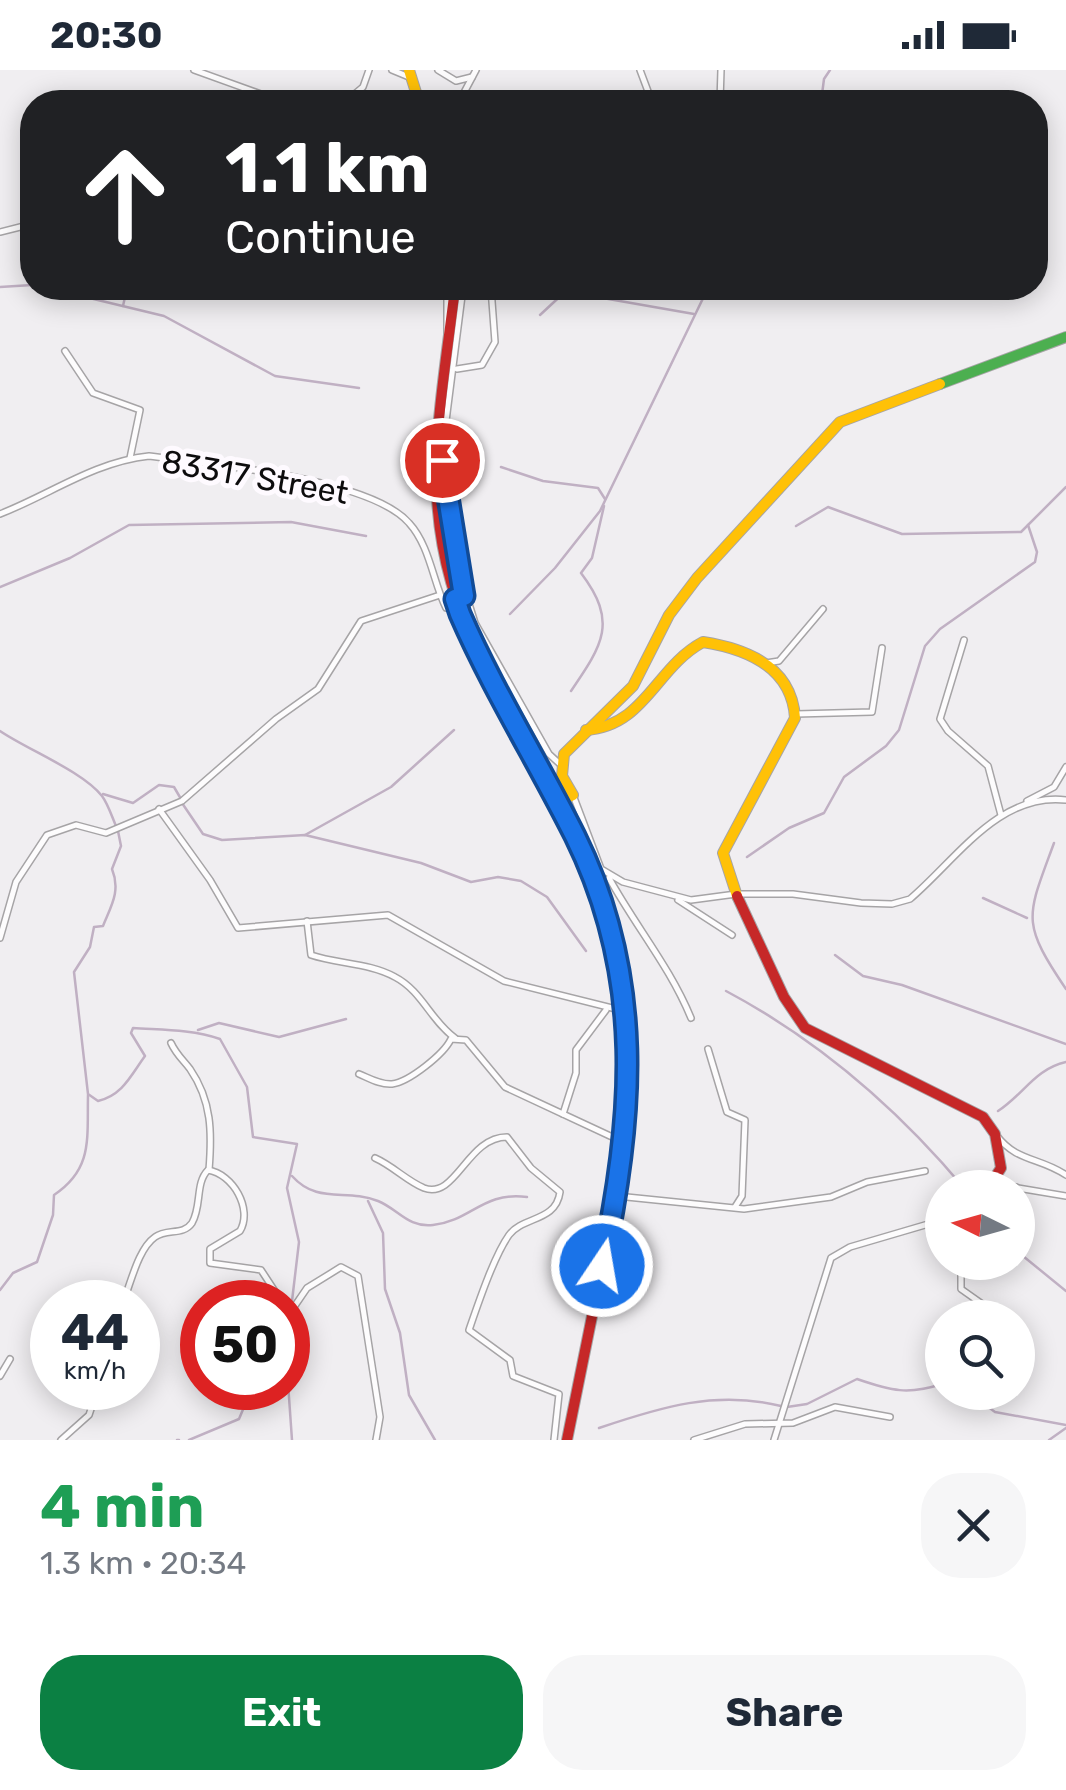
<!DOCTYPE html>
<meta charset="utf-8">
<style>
body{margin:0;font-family:Rubik,sans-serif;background:#f6f6f7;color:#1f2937;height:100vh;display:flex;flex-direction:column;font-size:38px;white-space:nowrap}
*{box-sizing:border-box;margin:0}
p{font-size:32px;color:#747a83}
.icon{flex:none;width:55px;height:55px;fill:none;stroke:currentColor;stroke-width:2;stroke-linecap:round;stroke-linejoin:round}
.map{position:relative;height:1370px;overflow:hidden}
.panel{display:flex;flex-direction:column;background:#fff;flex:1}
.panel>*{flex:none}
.top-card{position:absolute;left:20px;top:20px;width:1028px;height:210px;border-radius:40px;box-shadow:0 5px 25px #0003;background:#202124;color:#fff;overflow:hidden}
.needle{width:65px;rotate:275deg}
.fabs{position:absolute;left:925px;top:1100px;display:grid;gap:20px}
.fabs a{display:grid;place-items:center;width:110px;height:110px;border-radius:50%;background:#fff;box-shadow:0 5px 25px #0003;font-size:50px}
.speed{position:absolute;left:30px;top:1210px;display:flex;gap:20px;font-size:50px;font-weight:700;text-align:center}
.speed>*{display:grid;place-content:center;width:130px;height:130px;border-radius:50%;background:#fff;box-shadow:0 5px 25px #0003;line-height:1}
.speed small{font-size:25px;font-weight:400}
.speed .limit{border:15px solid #d22;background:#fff;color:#111}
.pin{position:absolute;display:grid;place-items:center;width:85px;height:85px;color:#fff;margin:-42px;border:5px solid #fff;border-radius:50%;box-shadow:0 2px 10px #0007}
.me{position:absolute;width:110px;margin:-55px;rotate:12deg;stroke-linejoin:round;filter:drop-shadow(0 0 8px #0008)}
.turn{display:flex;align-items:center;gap:35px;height:210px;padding:0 40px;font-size:45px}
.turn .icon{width:130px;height:130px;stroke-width:2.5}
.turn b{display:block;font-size:70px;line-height:85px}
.round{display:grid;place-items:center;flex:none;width:105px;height:105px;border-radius:40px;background:#f6f6f7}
.overview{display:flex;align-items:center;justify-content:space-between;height:170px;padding:0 40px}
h1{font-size:60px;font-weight:700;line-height:75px;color:#1e9e55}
.action{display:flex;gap:20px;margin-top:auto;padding:20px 40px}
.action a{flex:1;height:115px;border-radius:40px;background:#0b8043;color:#fff;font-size:40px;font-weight:700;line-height:115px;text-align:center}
.action a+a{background:#f6f6f7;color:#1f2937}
.status{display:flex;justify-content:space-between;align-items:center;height:70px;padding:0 50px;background:#fff;direction:ltr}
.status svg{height:28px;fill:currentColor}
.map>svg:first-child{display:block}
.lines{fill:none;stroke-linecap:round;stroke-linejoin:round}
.stream{stroke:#c0b0c3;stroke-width:2.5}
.street-casing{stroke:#a6a4a6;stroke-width:8}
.fast-casing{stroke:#a6a4a6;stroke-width:12}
.slow-casing{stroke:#a6a4a6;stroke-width:12}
.jam-casing{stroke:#a6a4a6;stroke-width:12}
.street{stroke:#fdfcfd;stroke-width:5}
.fast{stroke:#4caf50;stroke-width:10}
.slow{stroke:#ffc107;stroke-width:10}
.jam{stroke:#c62828;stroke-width:10}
.route-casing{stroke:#114b97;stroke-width:25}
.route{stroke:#1a73e8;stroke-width:18}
.labels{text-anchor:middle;stroke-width:10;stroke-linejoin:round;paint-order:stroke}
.street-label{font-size:32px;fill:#0d0c0d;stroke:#fefaff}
</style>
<div class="status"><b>20:30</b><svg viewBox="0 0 49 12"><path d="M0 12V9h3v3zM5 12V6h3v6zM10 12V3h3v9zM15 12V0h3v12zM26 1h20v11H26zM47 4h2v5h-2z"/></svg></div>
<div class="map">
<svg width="1066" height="1370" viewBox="0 0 1066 1370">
<rect width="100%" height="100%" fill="#f0eef1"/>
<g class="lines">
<g class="stream">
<path d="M821 32 824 9 830 0"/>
<path d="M0 217 32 215"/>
<path d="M48 218 164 246 275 306 359 318"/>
<path d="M568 218 597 227 694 244"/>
<path d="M123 236 127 218"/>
<path d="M540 245 568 219"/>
<path d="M501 397 543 411 598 418 605 429"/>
<path d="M796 456 828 437 902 464 1021 462 1066 417"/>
<path d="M0 517 70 488 129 455 291 452 366 466"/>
<path d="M510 544 555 498 600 441 708 218"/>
<path d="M571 621C603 574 618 552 581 503L592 488 604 436"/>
<path d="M0 661C28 680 82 701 102 726 108 734 112 747 116 756"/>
<path d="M103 724 133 733 159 715 174 717 181 729"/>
<path d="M182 733 203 764 222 770 305 765 421 793 471 812 498 807 521 811 547 827 586 881"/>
<path d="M118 761 121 776 112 799C121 821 111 836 103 856L94 857 90 877 74 902 88 1024 98 1031C123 1025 131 1005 145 986L131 963 133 958C158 960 191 959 220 969L247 1017 253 1067 297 1074 287 1118 299 1172 292 1231"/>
<path d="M305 765 391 717 454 660"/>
<path d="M1054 773C1027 847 1020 851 1066 919"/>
<path d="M747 787 789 758 824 743 844 707 886 676 899 660 925 576 940 559 1035 492 1037 482 1028 455"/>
<path d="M983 828 1027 848"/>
<path d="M835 885 863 906 902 915 1066 974"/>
<path d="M726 921C820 971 896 1037 964 1118"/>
<path d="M198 960 219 953 279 967 346 949"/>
<path d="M998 1041C1024 1024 1035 999 1066 992"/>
<path d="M292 1106C318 1135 346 1118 378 1131 398 1139 408 1158 433 1155 471 1151 483 1121 527 1127"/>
<path d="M368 1131 383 1163 385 1219 400 1263 409 1325 435 1370"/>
<path d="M1018 1182 1066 1221"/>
<path d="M0 1220 13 1203 37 1192 53 1145 54 1125C93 1099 87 1069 88 1025"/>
<path d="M288 1254 291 1241"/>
<path d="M288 1313 292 1370"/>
<path d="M968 1322 995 1342 1066 1355"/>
<path d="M787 1337 807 1334 857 1309C892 1321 908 1325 942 1314"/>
<path d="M599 1358C661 1337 716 1320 781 1336"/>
<path d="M177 1370H179"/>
<path d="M189 1370 239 1349 252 1318"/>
<path d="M1049 1370 1066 1358"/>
</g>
<defs>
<g id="street">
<path d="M194 0 283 32"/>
<path d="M392 0 409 7"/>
<path d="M438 0 456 11 472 7"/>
<path d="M640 0 652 32"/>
<path d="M345 32 363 17 369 0"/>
<path d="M459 32 476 0"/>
<path d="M720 32 721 0"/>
<path d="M0 162 32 154"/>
<path d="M463 218 441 390 456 492 475 553 549 684 561 695"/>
<path d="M447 269V218"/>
<path d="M65 281 93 323 140 340 130 388"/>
<path d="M457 299 482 295 495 272 491 218"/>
<path d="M0 444C51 424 94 392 149 386 209 394 370 408 409 453 430 476 433 512 446 538L457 535"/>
<path d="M964 570 940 649 948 661 988 696 1001 745"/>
<path d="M766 593 779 591 823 539"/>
<path d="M796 644 872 642 882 578"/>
<path d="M573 725 601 799 623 812 691 830 736 824H793L861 833 892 834 910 829C956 790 999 722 1066 730"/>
<path d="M1027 731 1054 717 1066 697"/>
<path d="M159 739 210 810 238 858 388 845 504 911 620 940"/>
<path d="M609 808C636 857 670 897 691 948"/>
<path d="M678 830 732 865"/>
<path d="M307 851 311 885C338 894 370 893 395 907 422 921 431 951 455 968"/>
<path d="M0 868 16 812 47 765 76 755 106 763 182 731 276 649 318 619 361 551 440 525"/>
<path d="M171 973C176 984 183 990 190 999 212 1031 212 1063 209 1100"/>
<path d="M708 979 727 1042 745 1050 742 1126 735 1137"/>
<path d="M359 1004C369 1008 380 1015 392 1014 409 1012 444 984 451 969L466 970 505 1017 623 1072"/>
<path d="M563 1044 576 1003V980L606 940"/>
<path d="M997 1066C1017 1092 1039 1087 1066 1105"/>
<path d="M375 1088C393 1096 407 1111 424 1118 456 1130 467 1067 507 1067L531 1098 560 1122C556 1152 523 1146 509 1165 494 1186 478 1234 469 1260L510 1290 513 1306 559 1324 554 1370"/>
<path d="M992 1116 1016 1117"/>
<path d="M1018 1118 1066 1126"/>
<path d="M617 1126 744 1139 831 1127 867 1112 925 1101"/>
<path d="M961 1192V1219L1002 1248"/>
<path d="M123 1232C131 1213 138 1179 155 1167 167 1158 183 1166 192 1153 202 1136 195 1113 208 1100 233 1104 253 1139 240 1161L210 1179V1193L261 1200 282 1232"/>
<path d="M288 1239 294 1237 307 1218 341 1197 358 1206 380 1347 376 1370"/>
<path d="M0 1306 10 1289"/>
<path d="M61 1370 89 1345 98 1318"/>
<path d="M694 1370 745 1354 793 1353 835 1337 890 1347"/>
<path d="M774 1370 831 1188 850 1177 942 1150"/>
</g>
<g id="fast">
<path d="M940 314 1066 267"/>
<path d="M480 587 576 769 607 848 628 987 623 1095 606 1177"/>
</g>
<g id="slow">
<path d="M409 0 419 32"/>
<path d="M586 660C645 656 656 597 703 572 748 579 792 598 795 648L723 783 737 826"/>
<path d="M557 733 573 725 562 706 564 684 633 616 669 545 697 508 840 352 940 314"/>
</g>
<g id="jam">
<path d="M455 218C438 359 414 453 480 587"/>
<path d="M737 826 784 927 805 958 983 1047 995 1064 1001 1098 988 1118"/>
<path d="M567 1370 606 1177"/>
</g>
</defs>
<use href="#street" class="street-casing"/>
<use href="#fast" class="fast-casing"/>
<use href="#slow" class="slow-casing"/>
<use href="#jam" class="jam-casing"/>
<use href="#street" class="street"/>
<use href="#fast" class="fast"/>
<use href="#slow" class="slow"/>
<use href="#jam" class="jam"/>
</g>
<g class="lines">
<defs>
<path id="route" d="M442 390 464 526 455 529 460 544C493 620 538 692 575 766 645 908 634 1048 602 1196"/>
</defs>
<use href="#route" class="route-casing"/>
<use href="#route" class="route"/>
</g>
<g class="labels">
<g class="street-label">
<text transform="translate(255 407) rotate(10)" y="11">83317 Street</text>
</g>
</g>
</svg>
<div class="fabs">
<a><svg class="needle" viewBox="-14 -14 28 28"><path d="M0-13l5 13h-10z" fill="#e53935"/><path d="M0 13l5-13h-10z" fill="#747a83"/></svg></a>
<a><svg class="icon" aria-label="search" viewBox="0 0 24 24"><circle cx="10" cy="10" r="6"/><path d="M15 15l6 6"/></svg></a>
</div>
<div class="speed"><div>44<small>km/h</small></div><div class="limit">50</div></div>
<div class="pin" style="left:442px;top:390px;background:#d93025"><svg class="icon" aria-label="arrive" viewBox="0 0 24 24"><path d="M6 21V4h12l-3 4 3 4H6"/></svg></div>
<svg class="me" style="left:602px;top:1196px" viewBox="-20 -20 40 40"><circle r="17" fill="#1a73e8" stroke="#fff" stroke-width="3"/><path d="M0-11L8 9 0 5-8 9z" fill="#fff"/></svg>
<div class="top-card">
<div class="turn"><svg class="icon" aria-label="ahead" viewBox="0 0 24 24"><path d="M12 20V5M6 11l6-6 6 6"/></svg><div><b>1.1 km</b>Continue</div></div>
</div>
</div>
<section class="panel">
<div class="overview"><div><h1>4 min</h1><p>1.3 km · 20:34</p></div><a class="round"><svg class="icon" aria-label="close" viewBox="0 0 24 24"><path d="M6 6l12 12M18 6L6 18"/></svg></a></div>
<div class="action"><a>Exit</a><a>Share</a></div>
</section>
